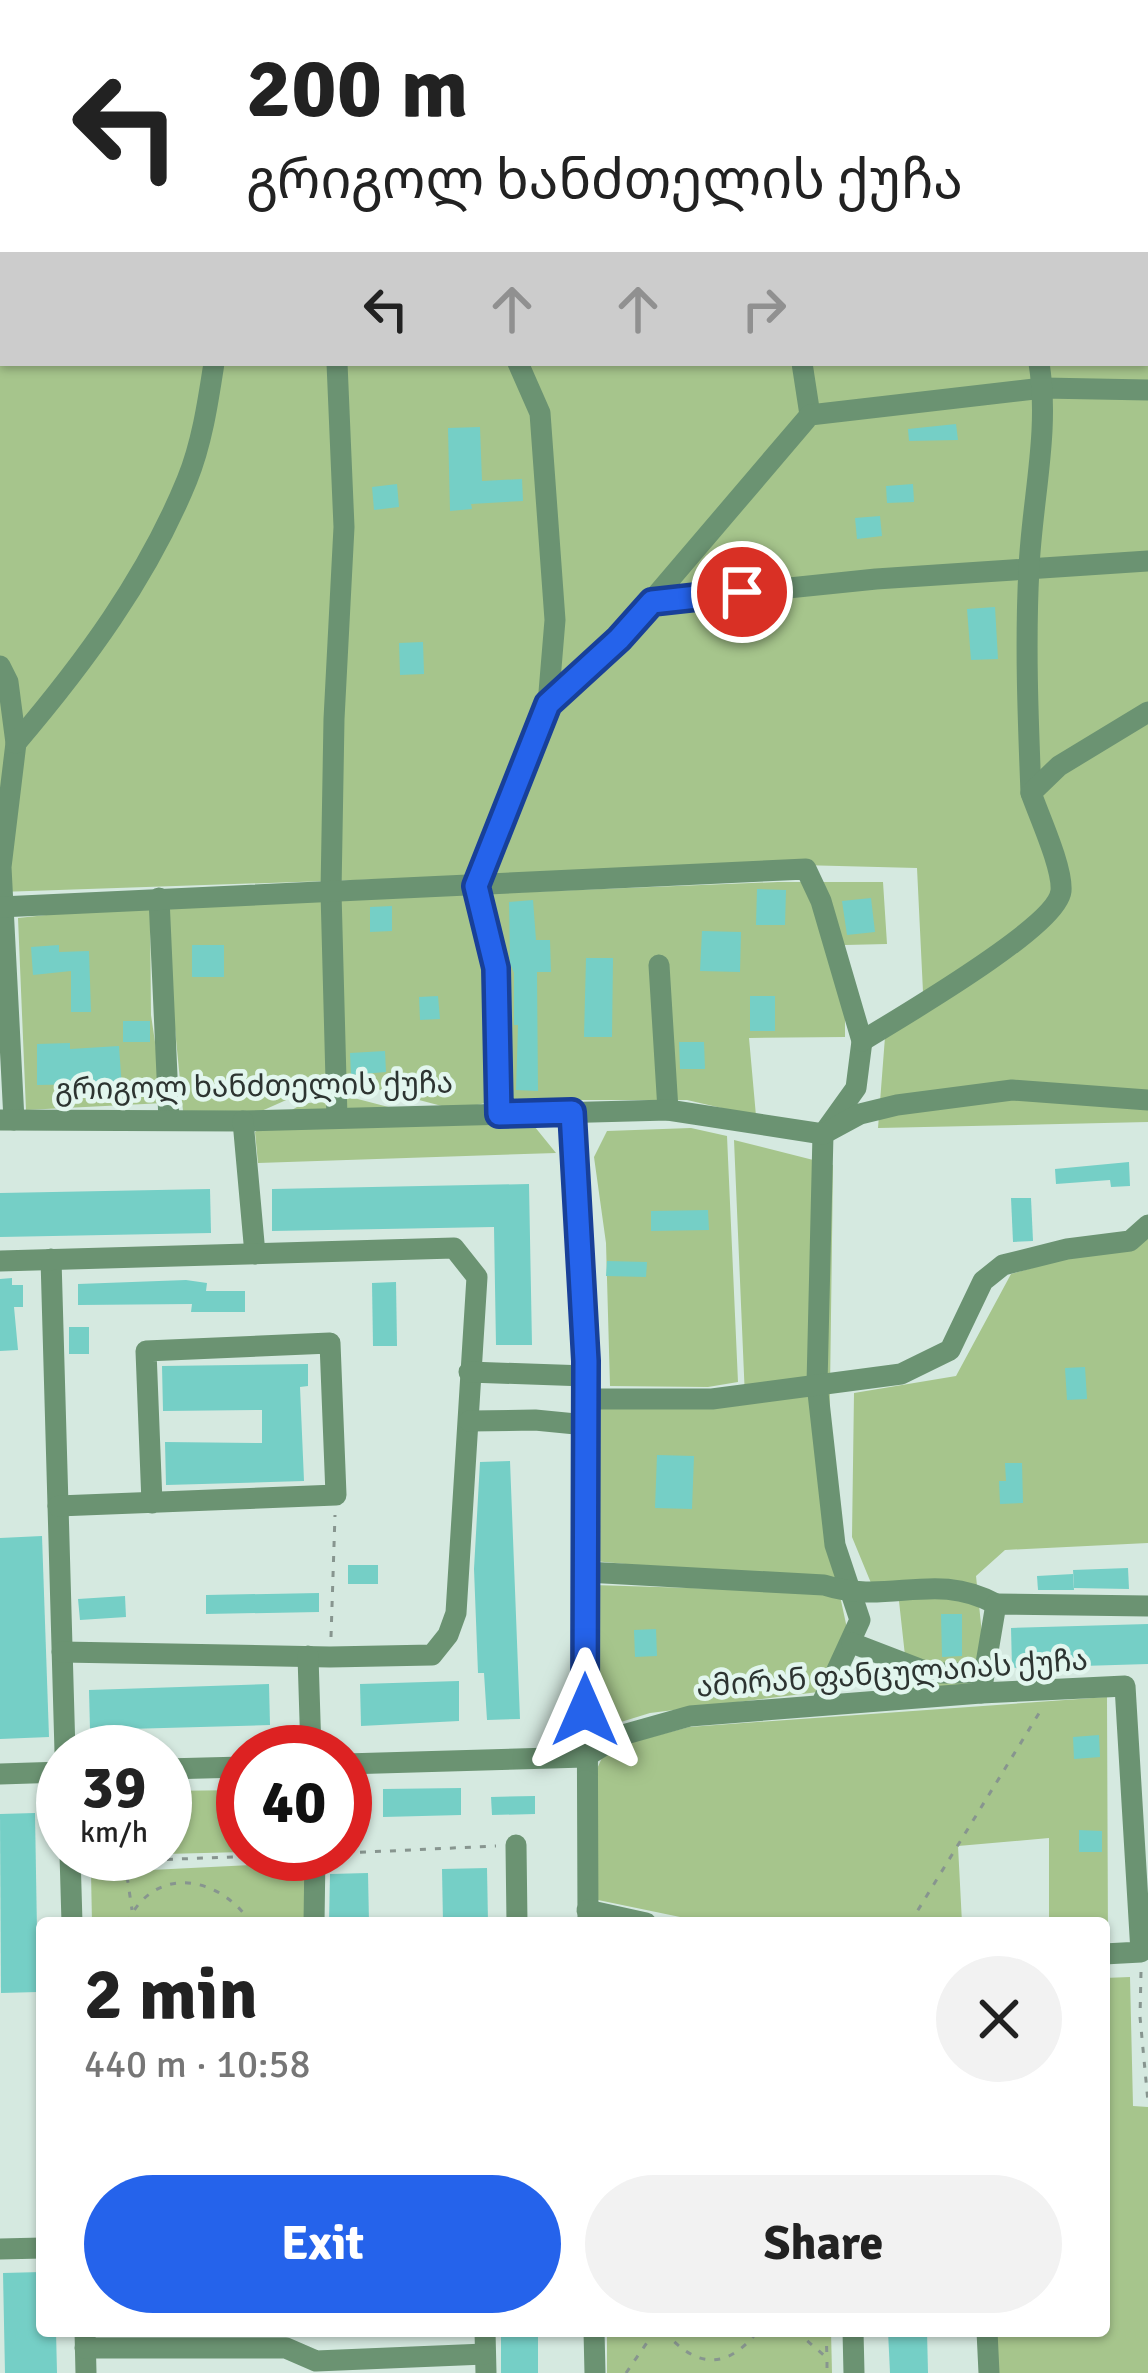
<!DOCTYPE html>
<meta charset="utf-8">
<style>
body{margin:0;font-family:Signika,"Noto Sans Georgian",sans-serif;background:#f2f2f2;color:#222;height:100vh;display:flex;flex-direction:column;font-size:45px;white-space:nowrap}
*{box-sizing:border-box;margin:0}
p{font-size:39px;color:#767676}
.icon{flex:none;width:66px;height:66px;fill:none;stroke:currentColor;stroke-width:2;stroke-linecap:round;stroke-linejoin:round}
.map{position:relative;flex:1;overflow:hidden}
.details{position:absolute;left:36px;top:1917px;width:1074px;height:420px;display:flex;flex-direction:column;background:#fff;border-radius:12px;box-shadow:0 3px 9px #0004}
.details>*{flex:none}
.guide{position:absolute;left:0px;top:0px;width:1149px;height:366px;box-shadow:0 3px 9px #0004;background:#fff;color:#222;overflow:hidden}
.speed{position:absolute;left:36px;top:1725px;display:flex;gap:24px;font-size:60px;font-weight:700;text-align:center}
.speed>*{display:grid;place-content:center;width:156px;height:156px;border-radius:50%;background:#fff;box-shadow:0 3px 9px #0004;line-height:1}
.speed small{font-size:30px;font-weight:400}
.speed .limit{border:18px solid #d22;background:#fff;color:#111}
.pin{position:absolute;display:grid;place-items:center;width:102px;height:102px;color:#fff;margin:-51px;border:6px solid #fff;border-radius:50%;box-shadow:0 3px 12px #0007}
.me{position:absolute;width:132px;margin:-66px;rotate:0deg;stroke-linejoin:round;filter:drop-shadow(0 0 9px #0008)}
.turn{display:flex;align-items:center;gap:42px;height:252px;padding:0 48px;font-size:54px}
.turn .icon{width:156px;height:156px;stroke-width:2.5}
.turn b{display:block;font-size:84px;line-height:102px}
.lanes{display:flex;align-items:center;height:114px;padding:0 48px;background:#0003;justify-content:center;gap:60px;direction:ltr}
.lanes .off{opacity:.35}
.round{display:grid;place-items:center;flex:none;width:126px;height:126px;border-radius:63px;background:#f2f2f2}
.headline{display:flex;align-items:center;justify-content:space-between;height:204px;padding:0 48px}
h1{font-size:72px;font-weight:700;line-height:90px}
.action{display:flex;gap:24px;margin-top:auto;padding:24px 48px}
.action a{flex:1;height:138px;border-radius:72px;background:#2563eb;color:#fff;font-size:48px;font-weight:700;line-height:138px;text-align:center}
.action a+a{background:#f2f2f2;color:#222}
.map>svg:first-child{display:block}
.green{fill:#a6c58c;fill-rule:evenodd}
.building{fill:#75cfc6}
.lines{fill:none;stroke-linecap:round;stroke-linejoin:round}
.path{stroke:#87958f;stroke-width:3;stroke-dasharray:6 9;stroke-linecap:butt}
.minor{stroke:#6b9372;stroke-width:21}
.route-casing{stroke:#184099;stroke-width:30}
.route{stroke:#2563eb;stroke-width:21}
.labels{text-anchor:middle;stroke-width:9;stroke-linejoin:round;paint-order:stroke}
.street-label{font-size:30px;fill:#2d3431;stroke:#e2f6ee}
</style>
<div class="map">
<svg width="1148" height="2373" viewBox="0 0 1148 2373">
<rect width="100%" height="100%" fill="#d5e9e0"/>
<g class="green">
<path d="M0 0H1148V1122L878 1128 885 1037 923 992 917 868 800 865 0 892ZM3 3H1146V363H3Z"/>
<path d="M778 882H883L887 944 845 945V1037L749 1038 756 1116 687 1100H497L457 1110 362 1085H320L257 1113 183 1111 175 1029 153 907Z"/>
<path d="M150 904 151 1015 164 1103 26 1110 18 918Z"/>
<path d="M350 1097 446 1122 526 1116 556 1153 258 1163 255 1132 302 1104Z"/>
<path d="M691 1128 727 1136 738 1382 708 1387 610 1386 606 1243 594 1157 607 1131Z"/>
<path d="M734 1140 833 1165 828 1539 846 1585 594 1561 596 1403 745 1398Z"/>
<path d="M1148 1235V1543L1005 1550 976 1576 987 1682 909 1692 898 1592 871 1583 852 1537 854 1393 956 1376 1011 1274Z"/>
<path d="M593 1585 789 1591 840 1596 848 1633 818 1692 650 1713 595 1730Z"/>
<path d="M1107 1697 1108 1945 1104 1946V1923H1049V1838L958 1846 962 1923H709L598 1900 596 1771 606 1749 689 1727Z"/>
<path d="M243 1790V1852L165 1854V1791Z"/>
<path d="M309 1862 307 1923H92L91 1873Z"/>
<path d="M1130 1977 1133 2106 1148 2107V2373H998L995 2331H1104V1978Z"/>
<path d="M607 2331H831L832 2373H607Z"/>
</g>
<g class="building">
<path d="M956 424 958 440 909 441 908 429Z"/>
<path d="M480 427 482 481 522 479 523 501 471 504 472 509 450 511 448 428Z"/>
<path d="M397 484 399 507 374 510 372 487Z"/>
<path d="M913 484 914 502 887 503 886 486Z"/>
<path d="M880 516 882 536 857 539 855 518Z"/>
<path d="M995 607 998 659 971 660 967 609Z"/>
<path d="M423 642 424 674 400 675 399 643Z"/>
<path d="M757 889 786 890 785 925H756Z"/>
<path d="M871 898 875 932 847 935 842 901Z"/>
<path d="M533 900 536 940H550L551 972H537L538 1091 516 1090 518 1025H514V973L510 963 509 902Z"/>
<path d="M392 906V931L370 932V907Z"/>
<path d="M702 931 741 932 740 972 700 971Z"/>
<path d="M59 945V952L89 951 91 1012H71V971L33 975 31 947Z"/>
<rect x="192" y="945" width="32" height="32"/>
<path d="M586 958H613L612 1037H584Z"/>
<path d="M438 996 440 1019 420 1020 419 997Z"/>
<rect x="750" y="996" width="25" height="35"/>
<rect x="123" y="1021" width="27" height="21"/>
<path d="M679 1042H704L705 1069H680Z"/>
<path d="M70 1043V1049L119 1046 122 1088 92 1090V1084L37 1085V1044Z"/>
<path d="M385 1051 386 1072 351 1075 350 1053Z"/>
<path d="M1129 1162 1130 1186 1111 1187 1110 1180 1056 1184 1055 1169Z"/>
<path d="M529 1184 532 1345H496L494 1227 272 1231V1189Z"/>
<path d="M210 1189 211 1233 0 1237V1193Z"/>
<path d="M1011 1198H1031L1033 1241 1013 1242Z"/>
<path d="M708 1210 709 1230 651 1231V1211Z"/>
<path d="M607 1261 647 1262 646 1277 606 1276Z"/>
<path d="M12 1278V1285H23V1307H14L18 1350 0 1351V1279Z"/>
<path d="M186 1280 207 1283 206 1291H245V1312H191L192 1304 78 1305V1284Z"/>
<path d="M396 1282 397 1346H373L372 1283Z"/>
<rect x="69" y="1327" width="20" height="27"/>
<path d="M308 1364V1386L300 1387 304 1481 166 1485 165 1442 262 1443V1410L163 1411 162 1366Z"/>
<path d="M1085 1367 1087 1399 1067 1400 1065 1368Z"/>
<path d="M657 1455 694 1456 692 1509 655 1508Z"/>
<path d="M510 1461 520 1719 487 1720 484 1673H478L474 1569 480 1462Z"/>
<path d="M1005 1463H1022L1023 1503 1000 1504 999 1481H1006Z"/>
<path d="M42 1536 49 1737 0 1739V1538Z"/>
<rect x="348" y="1565" width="30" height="19"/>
<path d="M1128 1568 1129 1589 1074 1588 1073 1570Z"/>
<path d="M1073 1574 1074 1590H1038L1037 1576Z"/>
<path d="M319 1593V1612L206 1614V1595Z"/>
<path d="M125 1596 126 1617 80 1620 78 1599Z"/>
<path d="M941 1614H962V1656L942 1657Z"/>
<path d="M1148 1624V1664L1012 1668 1011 1628Z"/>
<path d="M656 1629 657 1656 635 1657 634 1630Z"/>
<path d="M459 1681V1721L361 1726 360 1684Z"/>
<path d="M269 1684 270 1725 90 1730 89 1690Z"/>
<path d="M1099 1735 1100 1757 1074 1759 1073 1737Z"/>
<path d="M461 1788V1815L383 1817V1789Z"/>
<path d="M535 1796V1814L492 1815 491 1797Z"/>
<path d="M35 1813 38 1992 1 1993 0 1814Z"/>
<path d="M1079 1830 1102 1831V1852H1079Z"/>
<path d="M487 1868 488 1923H443L442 1869Z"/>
<path d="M368 1873 369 1923H329L330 1874Z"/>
<path d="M42 2272V2331H56L57 2373H5L3 2273Z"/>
<path d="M888 2331H927L928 2373H890Z"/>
<rect x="501" y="2336" width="37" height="37"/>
</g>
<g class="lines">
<g class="path">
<path d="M331 1637 335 1515"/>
<path d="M345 1853 496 1846"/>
<path d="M92 1862 292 1855"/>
<path d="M125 1862 132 1910"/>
<path d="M127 1923C154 1864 219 1875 251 1923"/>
<path d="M910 1923 1041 1710"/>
<path d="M1141 1972 1140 2017 1148 2102"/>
<path d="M664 2331C696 2368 726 2371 758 2331"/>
<path d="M796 2331 827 2358V2373"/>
<path d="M826 2331 827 2358"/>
<path d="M626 2373 655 2331"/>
</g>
<g class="minor">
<path d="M24 0 25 3"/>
<path d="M184 3V0"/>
<path d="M341 3 342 0"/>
<path d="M952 3 971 0"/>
<path d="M1146 20 1148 17"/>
<path d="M1146 135H1148"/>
<path d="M0 137H3"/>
<path d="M0 282 3 281"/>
<path d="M337 363 344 527 334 719 331 892 337 1118"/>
<path d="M802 363 810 415"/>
<path d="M652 602 876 579 1148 561"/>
<path d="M0 666 8 682 16 743 1 867 14 1120"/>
<path d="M548 704 619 639 810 415 1043 388 1148 390"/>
<path d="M16 743C84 663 147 578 187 480 202 443 208 402 214 363"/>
<path d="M1031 793C1028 718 1025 642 1029 568 1032 500 1050 431 1039 363"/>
<path d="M159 898 169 1120"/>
<path d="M0 907 806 869 821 901 862 1041 856 1088 823 1134 817 1384 835 1545 860 1620 821 1705"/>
<path d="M659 965 668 1110"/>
<path d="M862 1041C899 1018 1057 927 1061 891 1063 868 1039 816 1031 793L1059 766 1148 712"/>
<path d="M572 1112 586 1361 588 1923"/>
<path d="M498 1114 496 967 476 886 548 704 555 620 540 413 518 363"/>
<path d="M0 1120 243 1121 668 1110 823 1134 860 1114 897 1105 1012 1090 1148 1100"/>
<path d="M243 1121 255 1254"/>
<path d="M51 1259 65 1752"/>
<path d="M0 1261 454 1248 477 1277 456 1613 448 1635 432 1655 330 1657 62 1652"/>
<path d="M469 1372 586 1376"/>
<path d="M586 1399H712L901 1374 950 1350 983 1281 1003 1265 1067 1249 1130 1241 1148 1225"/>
<path d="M469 1421 535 1420 586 1425"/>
<path d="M58 1506 336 1495 330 1343 146 1351 152 1503"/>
<path d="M586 1572 824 1585C890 1606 933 1570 996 1604"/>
<path d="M852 1643 930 1673H984"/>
<path d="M308 1656 311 1752"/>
<path d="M981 1693 996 1604 1148 1606"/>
<path d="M345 1764 585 1757 619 1736 690 1716 981 1693 1125 1686 1141 1952 1104 1954"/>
<path d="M165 1769 243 1767"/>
<path d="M0 1774 63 1772"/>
<path d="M516 1845 517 1923"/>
<path d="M70 1854 72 1923"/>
<path d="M587 1910 646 1923"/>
<path d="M314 1923 315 1854"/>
<path d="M0 2249 42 2248"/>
<path d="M85 2331 86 2373"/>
<path d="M485 2331 486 2373"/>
<path d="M594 2331 595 2373"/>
<path d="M853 2331 854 2373"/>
<path d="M987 2331 989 2373"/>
<path d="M85 2348H286L316 2361 485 2354"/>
</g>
</g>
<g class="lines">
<defs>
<path id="route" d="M585 1710 586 1361 572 1112 499 1114 496 968 476 886 548 704 619 639 652 602 742 592"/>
</defs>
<use href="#route" class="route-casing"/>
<use href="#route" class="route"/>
</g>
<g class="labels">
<g class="street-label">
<text transform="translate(254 1086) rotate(-1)" y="10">გრიგოლ ხანძთელის ქუჩა</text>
<text transform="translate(892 1673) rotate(-4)" y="10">ამირან ფანცულაიას ქუჩა</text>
</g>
</g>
</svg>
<div class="speed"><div>39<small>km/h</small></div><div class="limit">40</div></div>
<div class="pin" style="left:742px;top:592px;background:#d93025"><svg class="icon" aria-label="arrive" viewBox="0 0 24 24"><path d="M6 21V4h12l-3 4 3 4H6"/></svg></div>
<svg class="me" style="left:585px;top:1710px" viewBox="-20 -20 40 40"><path d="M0-17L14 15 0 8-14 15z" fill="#2563eb" stroke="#fff" stroke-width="4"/></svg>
<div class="guide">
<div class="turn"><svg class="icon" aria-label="left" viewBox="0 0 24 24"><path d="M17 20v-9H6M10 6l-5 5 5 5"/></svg><div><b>200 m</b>გრიგოლ ხანძთელის ქუჩა</div></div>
<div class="lanes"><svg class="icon" aria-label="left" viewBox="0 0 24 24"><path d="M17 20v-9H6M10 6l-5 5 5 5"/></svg><svg class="icon off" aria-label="ahead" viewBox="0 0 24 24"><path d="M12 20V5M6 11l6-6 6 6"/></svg><svg class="icon off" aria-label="ahead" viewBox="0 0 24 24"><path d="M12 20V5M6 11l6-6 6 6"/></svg><svg class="icon off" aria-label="right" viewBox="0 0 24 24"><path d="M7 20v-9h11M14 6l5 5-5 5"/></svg></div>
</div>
<section class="details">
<div class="headline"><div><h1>2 min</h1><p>440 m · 10:58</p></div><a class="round"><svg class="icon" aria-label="close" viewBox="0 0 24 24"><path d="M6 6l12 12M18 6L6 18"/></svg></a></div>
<div class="action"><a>Exit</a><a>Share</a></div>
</section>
</div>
